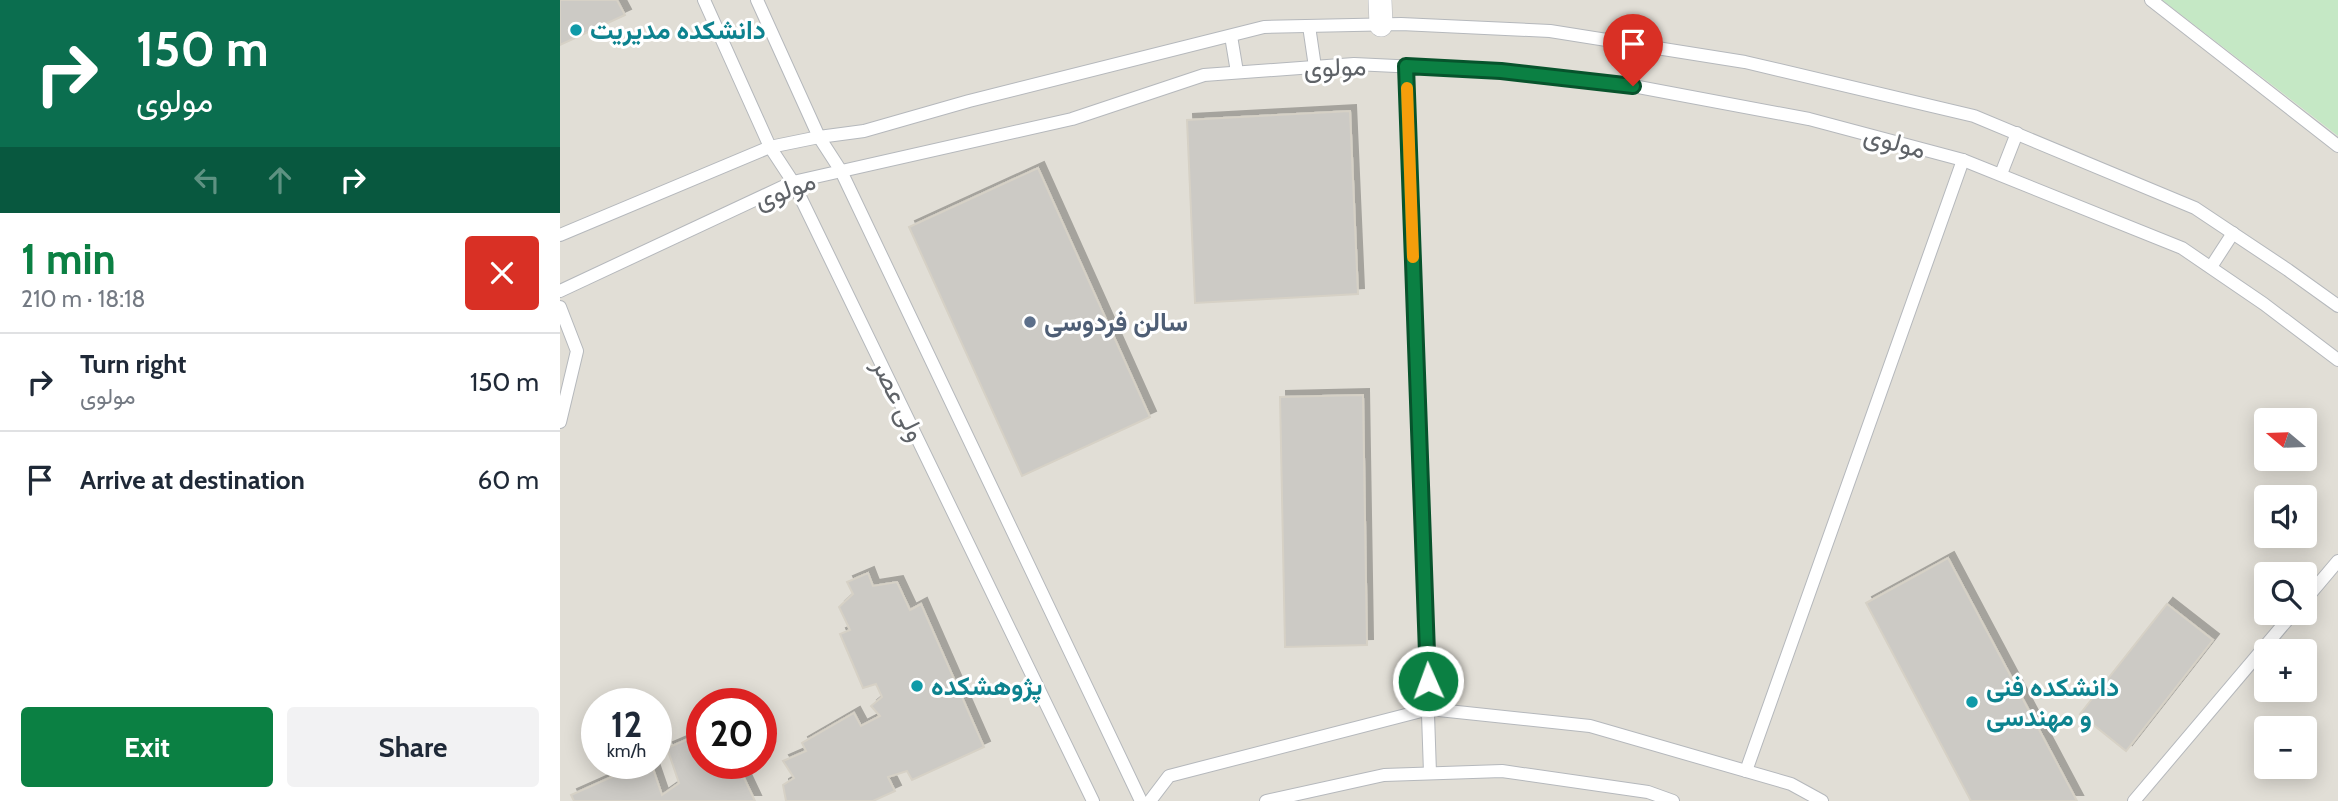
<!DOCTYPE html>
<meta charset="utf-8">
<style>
body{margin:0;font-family:Cabin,Vazirmatn,sans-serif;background:#f2f2f3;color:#1f2937;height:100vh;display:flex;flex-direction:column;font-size:26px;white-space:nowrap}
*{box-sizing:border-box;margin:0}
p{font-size:23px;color:#747a83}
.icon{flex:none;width:38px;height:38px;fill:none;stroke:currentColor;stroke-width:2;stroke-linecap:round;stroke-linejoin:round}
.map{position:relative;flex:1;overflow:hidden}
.side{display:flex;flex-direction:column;background:#fff;width:560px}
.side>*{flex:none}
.top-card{background:#0b6e4f;color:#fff;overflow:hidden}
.needle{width:46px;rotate:289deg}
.tools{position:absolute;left:1694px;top:408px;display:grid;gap:14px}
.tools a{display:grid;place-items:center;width:63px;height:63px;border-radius:7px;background:#fff;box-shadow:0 4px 18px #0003;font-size:35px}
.speed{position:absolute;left:21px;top:688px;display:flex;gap:14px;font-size:35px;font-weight:700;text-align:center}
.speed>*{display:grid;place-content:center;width:91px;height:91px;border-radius:50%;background:#fff;box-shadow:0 4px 18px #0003;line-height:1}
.speed small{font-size:18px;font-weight:400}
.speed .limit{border:10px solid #d22;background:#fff;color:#111}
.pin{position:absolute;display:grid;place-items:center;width:60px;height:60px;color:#fff;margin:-72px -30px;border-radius:50% 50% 50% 0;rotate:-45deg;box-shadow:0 0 7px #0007}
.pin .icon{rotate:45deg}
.me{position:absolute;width:77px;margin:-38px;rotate:358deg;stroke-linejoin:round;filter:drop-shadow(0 0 5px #0008)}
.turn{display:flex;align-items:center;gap:24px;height:147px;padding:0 21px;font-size:32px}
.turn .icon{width:91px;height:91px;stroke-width:2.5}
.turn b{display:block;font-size:49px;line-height:60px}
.lanes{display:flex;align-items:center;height:66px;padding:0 21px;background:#0003;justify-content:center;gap:35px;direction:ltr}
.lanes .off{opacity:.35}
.round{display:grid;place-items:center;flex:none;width:74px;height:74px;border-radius:7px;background:#f2f2f3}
.head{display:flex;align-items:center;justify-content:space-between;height:119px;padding:0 21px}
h1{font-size:42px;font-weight:700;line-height:52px;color:#0b8043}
.cta{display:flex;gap:14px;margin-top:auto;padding:14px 21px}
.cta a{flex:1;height:80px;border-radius:7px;background:#0b8043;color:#fff;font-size:28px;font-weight:700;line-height:80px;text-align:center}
.cta a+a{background:#f2f2f3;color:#1f2937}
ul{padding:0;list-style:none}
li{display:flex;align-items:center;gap:21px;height:98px;padding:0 21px;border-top:2px solid #e0e1e3}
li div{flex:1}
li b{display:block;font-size:26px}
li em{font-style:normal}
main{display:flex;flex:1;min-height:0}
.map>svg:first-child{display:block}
.education{fill:#e1ded6;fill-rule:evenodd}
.green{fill:#c5e8c5}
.building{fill:#cccac5;stroke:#d6d1c6;stroke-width:2;filter:url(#shadow)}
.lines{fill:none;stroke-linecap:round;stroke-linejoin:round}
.service-casing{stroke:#b5b8bc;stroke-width:14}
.minor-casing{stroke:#b5b8bc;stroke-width:24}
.service{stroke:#fff;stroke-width:12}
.minor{stroke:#fff;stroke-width:23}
.route-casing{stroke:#07532c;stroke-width:18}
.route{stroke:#0b8043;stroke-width:12}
.slow{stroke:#f59e0b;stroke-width:12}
.culture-dot{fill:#0f9aa8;stroke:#fff;stroke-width:2.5}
.service-dot{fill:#5c6f8a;stroke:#fff;stroke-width:2.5}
.labels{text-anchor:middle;stroke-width:6;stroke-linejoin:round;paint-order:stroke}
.culture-label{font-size:26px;font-weight:bold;fill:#0d838f;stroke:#fff;text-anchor:start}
.street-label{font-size:26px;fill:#5f6368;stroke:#fff}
.service-label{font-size:26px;font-weight:bold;fill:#4e5e75;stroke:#fff;text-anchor:start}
</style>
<main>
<section class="side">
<div class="top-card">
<div class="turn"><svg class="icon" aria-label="right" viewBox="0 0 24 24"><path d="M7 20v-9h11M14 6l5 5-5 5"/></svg><div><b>150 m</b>مولوی</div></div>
<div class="lanes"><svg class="icon off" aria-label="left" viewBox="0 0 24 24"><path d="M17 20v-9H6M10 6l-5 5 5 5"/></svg><svg class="icon off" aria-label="ahead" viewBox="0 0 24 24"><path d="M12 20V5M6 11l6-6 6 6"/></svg><svg class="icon" aria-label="right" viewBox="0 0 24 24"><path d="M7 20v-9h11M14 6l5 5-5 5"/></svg></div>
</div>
<div class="head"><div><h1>1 min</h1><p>210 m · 18:18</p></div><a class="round" style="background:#d93025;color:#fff"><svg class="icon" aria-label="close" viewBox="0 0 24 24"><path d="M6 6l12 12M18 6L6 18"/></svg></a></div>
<ul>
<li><svg class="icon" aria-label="right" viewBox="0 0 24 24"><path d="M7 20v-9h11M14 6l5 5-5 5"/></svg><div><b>Turn right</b><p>مولوی</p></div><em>150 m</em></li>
<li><svg class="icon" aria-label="arrive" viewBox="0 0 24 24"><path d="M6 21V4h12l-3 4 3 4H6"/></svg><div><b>Arrive at destination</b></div><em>60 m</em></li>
</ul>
<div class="cta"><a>Exit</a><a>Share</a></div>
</section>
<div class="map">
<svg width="1778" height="801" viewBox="0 0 1778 801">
<defs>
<filter id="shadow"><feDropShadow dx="6" dy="-6" stdDeviation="0" flood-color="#0004"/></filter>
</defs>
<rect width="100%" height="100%" fill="#f1efe8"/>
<path class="education" d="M0 0H1602L1778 136V801H0ZM1706 420H1745V458H1706ZM1706 497H1745V536H1706ZM1706 574H1745V612H1706ZM1706 651H1745V690H1706ZM37 704H96V763H37ZM142 704H201V763H142ZM1706 728H1745V766H1706Z"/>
<path class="green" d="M1602 0H1778V136Z"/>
<g class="building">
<path d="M0 0H57L65 15 0 45Z"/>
<path d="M790 111 798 294 635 303 627 120Z"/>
<path d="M478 168 590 417 462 476 349 227Z"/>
<path d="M803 395 807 645 725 647 720 397Z"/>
<path d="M1388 558 1517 801H1411L1306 603Z"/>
<path d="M308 573 313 586 337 582 350 610 361 604 424 747 352 780 347 771 328 777 335 791 313 801H226L223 785 234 778 223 761 246 751 242 743 294 713 301 726 320 716 311 706 322 697 316 684 303 688 280 634 290 630 279 607 293 594 287 582Z"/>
<path d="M1607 604 1653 640 1566 751 1520 714Z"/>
<path d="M142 733V763H177L195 801H14L11 795 83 763H91L102 795 119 783 107 748Z"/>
</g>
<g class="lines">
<defs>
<g id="service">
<path d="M144 0 210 147 233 182 533 801"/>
<path d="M197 0 259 137 281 171 581 801"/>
<path d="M1591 0 1778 146"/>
<path d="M749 26 755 67"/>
<path d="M671 36 677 72"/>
<path d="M846 66 870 773"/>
<path d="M1441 174 1457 133"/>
<path d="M0 235 210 147 259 137 304 131 409 101 704 27 841 24 990 31 1185 62 1414 116 1635 208 1728 270 1778 306"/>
<path d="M1651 267 1673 233"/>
<path d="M0 291 233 182 512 119 644 75 794 64 941 71 1073 86 1249 119 1403 160 1622 248 1704 304 1778 360"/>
<path d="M0 307 17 351 0 422"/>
<path d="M1745 600 1778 561"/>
<path d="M1186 771 1403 160"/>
<path d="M590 801 609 776 869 709 1030 726 1231 784 1262 801"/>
<path d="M706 801 824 775 942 771 1088 792 1113 801"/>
<path d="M1574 801 1734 612"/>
</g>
<path id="minor" d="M820 0 821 25"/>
</defs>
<use href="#service" class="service-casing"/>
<use href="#minor" class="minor-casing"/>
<use href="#service" class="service"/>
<use href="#minor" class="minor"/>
</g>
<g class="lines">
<defs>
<path id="route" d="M868 681 846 66 941 71 1073 86"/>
</defs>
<use href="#route" class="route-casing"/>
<use href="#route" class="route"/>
<path class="slow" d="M847 88 853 257"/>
</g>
<g class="culture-dot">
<circle cx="16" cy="30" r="7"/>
<circle cx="357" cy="686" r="7"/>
<circle cx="1412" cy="702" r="7"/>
</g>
<circle class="service-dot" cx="470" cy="322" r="7"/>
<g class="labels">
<g class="culture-label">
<text x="30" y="39">دانشکده مدیریت</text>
<text x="371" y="695">پژوهشکده</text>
<text x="1426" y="696">دانشکده فنی<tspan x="1426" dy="30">و مهندسی</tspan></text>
</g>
<g class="street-label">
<text transform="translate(775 67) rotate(-2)" y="9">مولوی</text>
<text transform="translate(1335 142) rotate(15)" y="9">مولوی</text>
<text transform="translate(225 190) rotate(-20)" y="9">مولوی</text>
<text transform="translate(339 400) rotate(64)" y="9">ولی عصر</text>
</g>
<g class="service-label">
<text x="484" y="331">سالن فردوسی</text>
</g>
</g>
</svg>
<div class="tools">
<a><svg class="needle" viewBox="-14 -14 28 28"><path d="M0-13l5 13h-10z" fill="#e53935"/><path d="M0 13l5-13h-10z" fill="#747a83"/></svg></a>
<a><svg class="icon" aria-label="sound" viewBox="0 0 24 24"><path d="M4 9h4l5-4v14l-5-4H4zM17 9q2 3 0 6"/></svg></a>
<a><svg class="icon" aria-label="search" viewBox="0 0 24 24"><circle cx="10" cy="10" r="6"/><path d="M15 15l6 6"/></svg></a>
<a>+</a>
<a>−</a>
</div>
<div class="speed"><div>12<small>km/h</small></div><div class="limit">20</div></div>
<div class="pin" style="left:1073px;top:86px;background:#d93025"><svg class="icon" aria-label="arrive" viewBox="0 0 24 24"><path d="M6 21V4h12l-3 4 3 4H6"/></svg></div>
<svg class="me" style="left:868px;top:681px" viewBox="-20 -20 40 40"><circle r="17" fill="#0b8043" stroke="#fff" stroke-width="3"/><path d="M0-11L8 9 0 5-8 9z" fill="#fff"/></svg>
</div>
</main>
